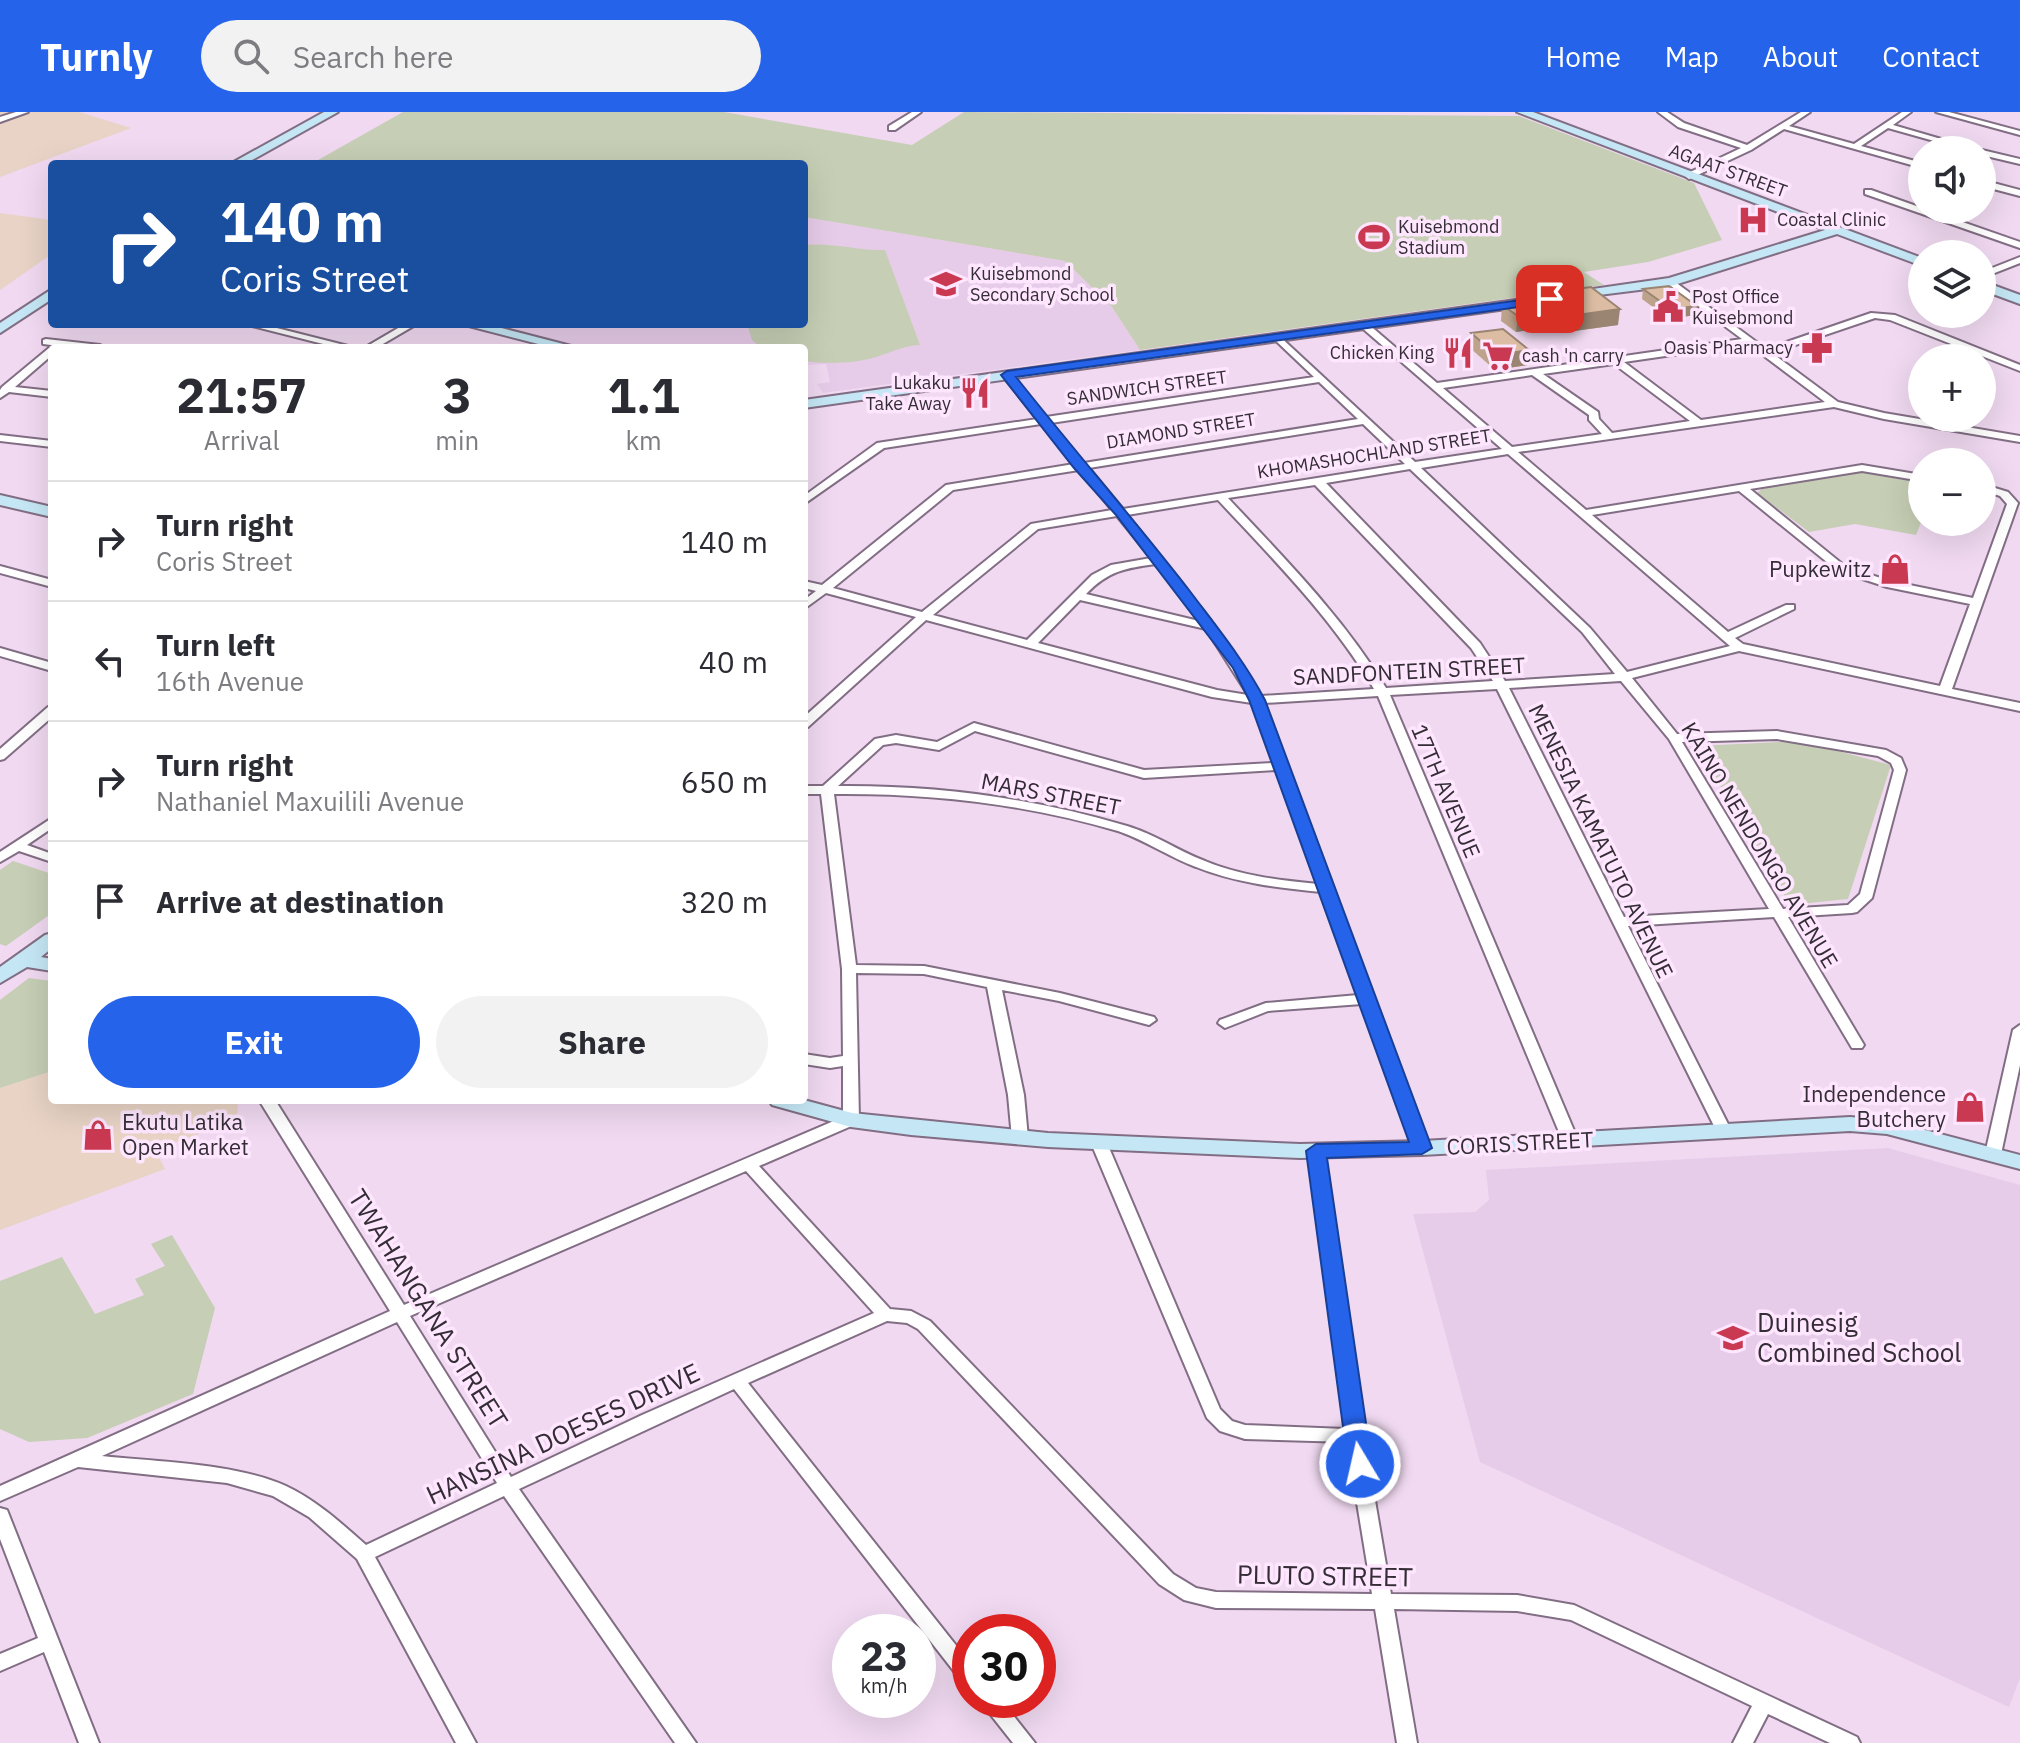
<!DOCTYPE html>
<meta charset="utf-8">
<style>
body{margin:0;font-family:"IBM Plex Sans",sans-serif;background:#f2f2f3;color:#2b2b33;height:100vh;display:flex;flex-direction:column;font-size:30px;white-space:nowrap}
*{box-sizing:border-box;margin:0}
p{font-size:26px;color:#7c7c81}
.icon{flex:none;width:44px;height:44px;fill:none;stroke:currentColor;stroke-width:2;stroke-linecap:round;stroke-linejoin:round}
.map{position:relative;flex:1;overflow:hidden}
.side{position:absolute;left:48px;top:232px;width:760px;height:760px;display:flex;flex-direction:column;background:#fff;border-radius:8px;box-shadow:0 8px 32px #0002}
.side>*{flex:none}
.hud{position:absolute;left:48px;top:48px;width:760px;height:168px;border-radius:8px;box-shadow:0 8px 32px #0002;background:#1a4fa0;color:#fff;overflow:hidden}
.buttons{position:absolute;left:1908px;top:24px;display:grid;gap:16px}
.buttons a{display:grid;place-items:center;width:88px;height:88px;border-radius:50%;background:#fff;box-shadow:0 8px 32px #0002;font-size:40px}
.speed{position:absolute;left:832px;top:1502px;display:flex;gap:16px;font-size:40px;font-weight:700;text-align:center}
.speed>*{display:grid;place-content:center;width:104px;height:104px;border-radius:50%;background:#fff;box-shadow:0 8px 32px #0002;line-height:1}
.speed small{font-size:20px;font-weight:400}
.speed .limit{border:12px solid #d22;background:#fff;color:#111}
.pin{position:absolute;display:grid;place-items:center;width:68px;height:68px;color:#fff;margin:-34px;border-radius:16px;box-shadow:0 4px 12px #0006}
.me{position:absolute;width:88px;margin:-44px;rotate:351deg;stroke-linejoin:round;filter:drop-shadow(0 0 6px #0008)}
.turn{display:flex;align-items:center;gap:28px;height:168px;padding:0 40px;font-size:36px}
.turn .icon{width:104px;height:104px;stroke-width:2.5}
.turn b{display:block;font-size:56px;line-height:68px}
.eta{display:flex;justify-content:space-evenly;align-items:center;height:136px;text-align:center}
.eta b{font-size:48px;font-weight:800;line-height:56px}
.button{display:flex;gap:16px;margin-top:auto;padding:16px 40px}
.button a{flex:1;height:92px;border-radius:48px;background:#2563eb;color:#fff;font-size:32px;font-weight:800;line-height:92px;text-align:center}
.button a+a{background:#f2f2f3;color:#2b2b33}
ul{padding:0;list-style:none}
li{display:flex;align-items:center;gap:24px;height:120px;padding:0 40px;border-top:2px solid #e1e1e2}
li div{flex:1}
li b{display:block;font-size:30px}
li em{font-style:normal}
header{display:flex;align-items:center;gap:48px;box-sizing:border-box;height:112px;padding:0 40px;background:#2563eb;color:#fff}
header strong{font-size:38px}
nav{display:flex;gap:44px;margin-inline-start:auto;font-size:28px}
.search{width:560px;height:72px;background:#f2f2f3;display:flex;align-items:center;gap:20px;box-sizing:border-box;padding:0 28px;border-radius:44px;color:#7c7c81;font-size:30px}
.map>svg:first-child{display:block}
.commercial{fill:#e8d3c5}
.industrial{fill:#e8d3c6}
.built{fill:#e7cce9}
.green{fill:#c6ceb5}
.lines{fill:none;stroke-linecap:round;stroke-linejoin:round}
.street-casing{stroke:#826e84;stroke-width:4}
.secondary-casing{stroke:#826e84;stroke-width:4}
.street{fill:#fff;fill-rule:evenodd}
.secondary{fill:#c5e7f5;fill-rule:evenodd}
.wall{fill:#bda38c}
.shaded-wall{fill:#9a8472}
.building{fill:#dcbda3;stroke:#9a8472;stroke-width:2}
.route{fill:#2563eb;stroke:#184099;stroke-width:2}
.labels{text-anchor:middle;stroke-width:7;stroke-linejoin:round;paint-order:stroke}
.far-street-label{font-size:18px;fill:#352d36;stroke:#fde6fe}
.far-poi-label{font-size:18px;fill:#352d36;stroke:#fde6fe;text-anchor:start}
.poi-label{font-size:22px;fill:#352d36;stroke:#fde6fe;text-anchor:end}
.street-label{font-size:22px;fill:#352d36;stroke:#fde6fe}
.near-street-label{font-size:26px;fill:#352d36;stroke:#fde6fe}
.near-poi-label{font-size:26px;fill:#352d36;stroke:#fde6fe;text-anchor:start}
</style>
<header>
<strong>Turnly</strong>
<div class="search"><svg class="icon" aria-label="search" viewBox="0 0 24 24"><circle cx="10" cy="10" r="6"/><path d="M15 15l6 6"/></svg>Search here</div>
<nav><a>Home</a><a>Map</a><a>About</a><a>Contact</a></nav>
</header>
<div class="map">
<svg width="2020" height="1631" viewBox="0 0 2020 1631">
<rect width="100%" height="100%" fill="#f0d9f1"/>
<path class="commercial" d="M52 959V988H238L237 1008 155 1038 165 1057 0 1118V976Z"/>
<g class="industrial">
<path d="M0 0H79L131 16 0 65Z"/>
<path d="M0 101 52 108V142L0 178Z"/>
</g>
<g class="built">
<path d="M804 105 1065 149 1112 195 1140 238 823 281 817 272 830 270 826 252 804 253V236H588L489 212H804Z"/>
<path d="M1888 1036 2020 1073V1566L2009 1595 1480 1350 1413 1102 1475 1100 1489 1088 1486 1058Z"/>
</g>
<g class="green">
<path d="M403 0H724L912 33 964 0 1519 4 1694 71 1722 128 1648 150 1584 160 1604 173 1140 238 1112 195 1065 149 804 105V52H311Z"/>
<path d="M804 133C833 130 860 139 885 138L920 233C903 234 892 240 876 245 853 252 827 252 804 249V236H761L752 228 747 212H804Z"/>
<path d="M1861 360 1922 371V408L1916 423 1855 412 1809 420 1757 381 1764 375Z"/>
<path d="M1799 629 1891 653 1848 787 1790 793 1697 634Z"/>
<path d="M13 749 52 762V801L6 834 0 832V758Z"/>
<path d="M29 866 52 869V959L0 976V888Z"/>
<path d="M172 1123 215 1196 193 1282 87 1326 29 1330 0 1317V1169L62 1145 95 1202 144 1183 135 1167 165 1154 151 1132Z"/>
</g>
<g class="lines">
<defs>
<g id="street">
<path d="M16 0H28L0 10V5Z"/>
<path d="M912 0H921L895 18H889V14Z"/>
<path d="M1658 0H1667L1684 11 1747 33 1801 0H1810L1789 14 1854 32 1902 0H1911L1893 13 1979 38H1966L1888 16 1861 34 1922 51V56L1784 17 1751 38 1689 67 1685 64 1686 62 1741 36 1678 15Z"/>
<path d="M1936 0H1949L2020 19V23Z"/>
<path d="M1980 38H1982L2020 47V52L1982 43Z"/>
<path d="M1982 68 2020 78V84L1982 74Z"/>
<path d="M1865 78H1871L1922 96V98H1928L2020 130V136L1865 82Z"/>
<path d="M2020 145V151L1982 166V160Z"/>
<path d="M1671 167 1766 237 1871 201 1895 203 2020 253V259L1890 208 1875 206 1772 241 1838 290 1884 301 2020 324V330L1884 307 1834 295 1518 340 1586 398 1862 353 1922 363V369L1862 359 1750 377 1846 455 1890 469 1973 486 2007 392 2000 384 1982 378V372L2008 380 2018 391 1952 577 2020 591V599L1739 539 1632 566 1677 622 1777 619 1886 638 1901 646 1906 658 1872 786 1857 800 1852 801 1788 805 1864 933 1862 936H1852L1774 805 1628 814 1732 1020 1729 1024H1719L1497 577 1390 583 1578 1028 1576 1032H1564L1378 584 1264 591 1430 1036 1428 1040H1416L1414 1036 1362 892 1268 899 1225 916 1218 911 1220 908 1266 891 1358 883 1321 780C1279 776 1236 771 1196 755 1169 745 1145 728 1118 719 1027 692 929 681 834 682L856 853 924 854 1060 881 1154 905 1156 908 1149 913 1059 889 1002 878 1024 983 1028 1026 1026 1030H1014L1012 1026 1008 983 987 875 924 862 856 861 859 1008 856 1012 759 1054 890 1197 911 1199 930 1209 1173 1462 1196 1476 1216 1480 1372 1482 1347 1330 1245 1327 1220 1319 1207 1306 1091 1031 1093 1027H1105L1107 1031 1220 1297 1232 1309 1245 1313 1345 1317 1308 1039 1310 1035H1322L1364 1324 1391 1482 1517 1483 1574 1493 1857 1625 1860 1631H1830L1768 1602 1753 1631H1733L1752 1594 1571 1508 1517 1499 1394 1497 1417 1631H1397L1375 1497 1216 1496 1184 1488 1159 1472 918 1217 907 1211 887 1209 748 1271 970 1551V1573L963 1571 734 1277 519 1377 696 1631H675L504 1384 375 1445 476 1631H456L357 1447 309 1405 273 1384 227 1371 78 1355 0 1389V1374L390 1199 259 988H275L404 1193 843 1005V954L830 956 804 952V942L830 946 843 944 842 857 821 682H804V674H823L875 627 896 623 937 630 974 611 1144 658 1274 651 1252 591 1212 585 926 508 808 615 804 616V605L916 505 826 481 804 497V488L816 479 804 476V469L822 473 946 373 1074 352 1041 312 884 336 804 392V384L877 331 1037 307 1002 263 1007 260 1010 261 1046 305 1314 265 1274 227 1272 225 1277 222 1415 350 1502 337 1361 215V211H1367L1437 271 1742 227 1668 172V168ZM1748 232 1825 290 1701 308 1624 250ZM1614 252 1690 309 1612 321 1599 307 1598 300 1543 262ZM1532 263 1589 303V308L1602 322 1512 335 1443 276ZM1319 270 1358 307 1084 351 1051 311ZM1363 312 1405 352 1123 397 1089 356ZM1508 342 1723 528 1730 534 1627 560 1590 516 1421 356ZM1410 357 1582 520 1615 562 1505 569 1480 531 1326 371ZM1079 358 1112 398 1031 412 922 500 833 476 953 378ZM1315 373 1471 536 1493 569 1386 576C1343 505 1285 447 1228 386ZM1739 379 1838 459 1887 475 1970 492 1940 574 1743 532 1735 526 1794 497V493H1786L1728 520 1592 403ZM1218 388C1274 448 1332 506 1374 577L1261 584 1214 513 1127 403ZM1117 404 1151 446 1111 453 1092 463 1027 528 933 503 1038 417ZM1156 452 1199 509 1086 482C1108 459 1125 456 1156 452ZM1080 488 1206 517 1248 583 1217 578 1038 531ZM1621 569 1669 627 1769 797 1624 805 1509 576ZM975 619 1144 666 1276 658 1318 772C1279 768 1241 764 1205 749 1178 739 1155 722 1127 714 1034 686 935 673 838 674L883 633 896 631 939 638ZM1777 627 1878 644 1891 651 1894 658 1860 782 1848 793 1783 797 1682 630ZM746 1059 874 1201 642 1303 511 1365 410 1204ZM397 1210 497 1371 366 1433C341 1411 316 1388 286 1374 234 1351 159 1350 102 1344Z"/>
<path d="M244 212H261L356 236H339Z"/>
<path d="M405 212H417L376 236H364Z"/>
<path d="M46 227 100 233 105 236H74L43 232V228Z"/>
<path d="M49 236H55H52V243L15 275 52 279V285L9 280 0 286V278L2 275Z"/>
<path d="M0 323 52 329V335L0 329Z"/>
<path d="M0 454 52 468V475L0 461Z"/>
<path d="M0 536 52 551V559L0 544Z"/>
<path d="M52 594V605L4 647 0 648V637L48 595Z"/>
<path d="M52 706V716L27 733 52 742V750L19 739 0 750V740Z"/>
<path d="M2020 913V953L2001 1042 1999 1046H1987L1985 1042 2013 918Z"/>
<path d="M0 1396 7 1398 9 1403 99 1631H79L44 1540 0 1559V1542L38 1526 0 1427Z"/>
<path d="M979 1588H1001L1035 1631H1013Z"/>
</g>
<g id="secondary">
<path d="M324 0H338L245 52H230Z"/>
<path d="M1517 0H1533L1922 146V154L1837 122 1671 174 1567 187V181L1572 180 1669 166 1825 118Z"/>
<path d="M1982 169 2020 183V192L1982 178Z"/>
<path d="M52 177V187L0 221V211Z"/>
<path d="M1529 186 1536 190 1534 193 804 296V288Z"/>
<path d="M461 212H486L579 236H554Z"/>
<path d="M0 383 52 395V405L0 393Z"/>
<path d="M52 821V836L41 845 52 847V859L27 855 0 871V855L45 823Z"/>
<path d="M769 988H804L852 1001 1048 1021 1300 1032 1422 1029 1850 1005 1887 1008 2020 1043V1057L1887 1022 1850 1019 1422 1043 1300 1046 1048 1035 911 1023 851 1015 772 993Z"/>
</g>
</defs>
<use href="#street" class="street-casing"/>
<use href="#secondary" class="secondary-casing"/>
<use href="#street" class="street"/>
<use href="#secondary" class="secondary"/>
</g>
<g class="wall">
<path d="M1643 177 1695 203 1669 207 1642 187Z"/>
<path d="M1538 182 1618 213 1574 219 1557 214 1516 220 1501 209 1502 193 1538 188Z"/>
<path d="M1471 221 1529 238 1528 253 1495 258 1470 236Z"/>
</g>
<g class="shaded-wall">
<path d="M1697 194 1695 203 1669 207 1671 197Z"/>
<path d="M1620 197 1618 213 1574 219 1577 203Z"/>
<path d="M1559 198 1557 214 1516 220 1518 204Z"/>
<path d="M1529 238 1528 253 1495 258 1497 243Z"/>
</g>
<g class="building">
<path d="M1669 174 1697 194 1671 197 1643 177Z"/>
<path d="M1591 175 1620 197 1577 203 1559 198 1518 204 1502 193 1544 187 1538 182Z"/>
<path d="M1503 217 1529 238 1497 243 1471 221Z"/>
</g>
<path class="route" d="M1550 184 1556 187 1554 190 1016 265C1073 337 1133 406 1189 478 1216 514 1244 548 1265 588L1432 1036 1422 1042 1327 1046 1372 1352 1368 1358 1360 1361 1352 1358 1348 1352 1306 1039 1316 1032 1409 1030 1249 588 1233 556 1116 403 1074 356 1001 263 1007 259Z"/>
<defs>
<symbol id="hospital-bare" viewBox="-9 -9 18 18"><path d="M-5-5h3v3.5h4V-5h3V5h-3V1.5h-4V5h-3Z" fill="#ca3952" stroke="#fde6fe" stroke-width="2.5" paint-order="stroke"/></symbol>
<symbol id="stadium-bare" viewBox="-9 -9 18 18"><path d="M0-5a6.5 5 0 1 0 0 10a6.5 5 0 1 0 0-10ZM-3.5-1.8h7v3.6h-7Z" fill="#ca3952" stroke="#fde6fe" stroke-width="2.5" paint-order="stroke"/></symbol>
<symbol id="school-bare" viewBox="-9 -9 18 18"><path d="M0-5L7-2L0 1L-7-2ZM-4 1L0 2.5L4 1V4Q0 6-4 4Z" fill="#ca3952" stroke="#fde6fe" stroke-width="2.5" paint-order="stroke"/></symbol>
<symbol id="civic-bare" viewBox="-9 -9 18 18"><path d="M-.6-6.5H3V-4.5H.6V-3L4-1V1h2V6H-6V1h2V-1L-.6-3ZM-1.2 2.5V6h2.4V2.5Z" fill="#ca3952" stroke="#fde6fe" stroke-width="2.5" paint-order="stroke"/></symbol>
<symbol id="pharmacy-bare" viewBox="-9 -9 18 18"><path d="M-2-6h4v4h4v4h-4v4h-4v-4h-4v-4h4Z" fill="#ca3952" stroke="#fde6fe" stroke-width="2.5" paint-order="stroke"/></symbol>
<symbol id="restaurant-bare" viewBox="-9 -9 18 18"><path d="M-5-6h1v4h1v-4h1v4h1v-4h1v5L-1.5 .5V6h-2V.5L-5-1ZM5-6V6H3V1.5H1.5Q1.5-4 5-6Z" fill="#ca3952" stroke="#fde6fe" stroke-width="2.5" paint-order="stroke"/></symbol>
<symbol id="supermarket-bare" viewBox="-9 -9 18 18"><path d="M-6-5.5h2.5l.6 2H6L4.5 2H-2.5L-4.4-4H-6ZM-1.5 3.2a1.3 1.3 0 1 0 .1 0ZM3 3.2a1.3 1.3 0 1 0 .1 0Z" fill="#ca3952" stroke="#fde6fe" stroke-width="2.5" paint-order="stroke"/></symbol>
<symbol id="shop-bare" viewBox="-9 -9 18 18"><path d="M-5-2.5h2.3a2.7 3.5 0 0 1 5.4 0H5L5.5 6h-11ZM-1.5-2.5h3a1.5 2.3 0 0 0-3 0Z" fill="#ca3952" stroke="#fde6fe" stroke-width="2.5" paint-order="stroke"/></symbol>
</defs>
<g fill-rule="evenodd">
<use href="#hospital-bare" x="1731" y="86" width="44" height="44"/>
<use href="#stadium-bare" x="1352" y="103" width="44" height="44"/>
<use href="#school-bare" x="924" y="150" width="44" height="44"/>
<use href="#civic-bare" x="1646" y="173" width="44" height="44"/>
<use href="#pharmacy-bare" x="1795" y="214" width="44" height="44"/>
<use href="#restaurant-bare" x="1436" y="219" width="44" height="44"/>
<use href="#supermarket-bare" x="1476" y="222" width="44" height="44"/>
<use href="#restaurant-bare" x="953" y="259" width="44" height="44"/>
<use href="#shop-bare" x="1873" y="435" width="44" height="44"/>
<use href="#shop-bare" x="1948" y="973" width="44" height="44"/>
<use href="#shop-bare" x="76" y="1001" width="44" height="44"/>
<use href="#school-bare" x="1711" y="1204" width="44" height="44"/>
</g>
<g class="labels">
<g class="far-street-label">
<text transform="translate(1728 59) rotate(20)" y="6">AGAAT STREET</text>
<text transform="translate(1147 276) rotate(-8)" y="6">SANDWICH STREET</text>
<text transform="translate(1181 319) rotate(-9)" y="6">DIAMOND STREET</text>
<text transform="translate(1374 342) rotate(-9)" y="6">KHOMASHOCHLAND STREET</text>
</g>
<g class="far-poi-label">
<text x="1777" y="114">Coastal Clinic</text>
<text x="1398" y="121">Kuisebmond<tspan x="1398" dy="21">Stadium</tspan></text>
<text x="970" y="168">Kuisebmond<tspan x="970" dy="21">Secondary School</tspan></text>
<text x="1692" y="191">Post Office<tspan x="1692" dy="21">Kuisebmond</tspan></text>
<text x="1793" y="242" text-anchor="end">Oasis Pharmacy</text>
<text x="1434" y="247" text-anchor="end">Chicken King</text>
<text x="1522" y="250">cash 'n carry</text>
<text x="951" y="277" text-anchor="end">Lukaku<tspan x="951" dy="21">Take Away</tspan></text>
</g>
<g class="poi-label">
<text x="1871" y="465">Pupkewitz</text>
<text x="1946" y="990">Independence<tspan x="1946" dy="25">Butchery</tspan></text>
<text x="122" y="1018" text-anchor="start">Ekutu Latika<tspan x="122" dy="25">Open Market</tspan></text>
</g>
<g class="street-label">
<text transform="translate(1409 559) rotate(-3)" y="8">SANDFONTEIN STREET</text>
<text transform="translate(1446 679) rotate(67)" y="8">17TH AVENUE</text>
<text transform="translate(1051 682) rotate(11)" y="8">MARS STREET</text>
<text transform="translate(1601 729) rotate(64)" y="8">MENESIA KAMATUTO AVENUE</text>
<text transform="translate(1760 733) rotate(59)" y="8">KAINO NENDONGO AVENUE</text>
<text transform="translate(1520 1031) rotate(-3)" y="8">CORIS STREET</text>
</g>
<g class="near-street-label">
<text transform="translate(428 1197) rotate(58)" y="9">TWAHANGANA STREET</text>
<text transform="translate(563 1322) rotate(-25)" y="9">HANSINA DOESES DRIVE</text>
<text transform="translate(1325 1464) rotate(1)" y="9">PLUTO STREET</text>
</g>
<g class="near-poi-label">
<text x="1757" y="1220">Duinesig<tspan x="1757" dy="30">Combined School</tspan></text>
</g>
</g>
</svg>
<div class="buttons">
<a><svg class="icon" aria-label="sound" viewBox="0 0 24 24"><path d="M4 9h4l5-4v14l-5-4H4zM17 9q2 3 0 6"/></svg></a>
<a><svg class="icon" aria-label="layers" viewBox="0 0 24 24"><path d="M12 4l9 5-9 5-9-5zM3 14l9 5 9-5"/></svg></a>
<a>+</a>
<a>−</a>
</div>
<div class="speed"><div>23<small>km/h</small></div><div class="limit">30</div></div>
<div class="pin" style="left:1550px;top:187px;background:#d93025"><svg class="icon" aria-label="arrive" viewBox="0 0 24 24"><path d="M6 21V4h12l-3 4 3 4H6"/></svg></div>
<svg class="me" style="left:1360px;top:1352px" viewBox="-20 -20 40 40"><circle r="17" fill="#2563eb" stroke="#fff" stroke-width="3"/><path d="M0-11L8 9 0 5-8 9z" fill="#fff"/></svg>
<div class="hud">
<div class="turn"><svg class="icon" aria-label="right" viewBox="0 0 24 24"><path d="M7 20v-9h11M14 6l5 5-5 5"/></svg><div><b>140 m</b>Coris Street</div></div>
</div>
<section class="side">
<div class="eta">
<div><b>21:57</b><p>Arrival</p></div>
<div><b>3</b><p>min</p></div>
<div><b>1.1</b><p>km</p></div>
</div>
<ul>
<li><svg class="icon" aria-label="right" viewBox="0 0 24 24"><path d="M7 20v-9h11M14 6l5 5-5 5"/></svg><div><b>Turn right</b><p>Coris Street</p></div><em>140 m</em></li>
<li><svg class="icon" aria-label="left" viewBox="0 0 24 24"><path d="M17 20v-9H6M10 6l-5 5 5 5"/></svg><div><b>Turn left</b><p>16th Avenue</p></div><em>40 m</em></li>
<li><svg class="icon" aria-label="right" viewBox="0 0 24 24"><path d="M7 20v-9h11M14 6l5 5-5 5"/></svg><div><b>Turn right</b><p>Nathaniel Maxuilili Avenue</p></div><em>650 m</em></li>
<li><svg class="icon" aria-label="arrive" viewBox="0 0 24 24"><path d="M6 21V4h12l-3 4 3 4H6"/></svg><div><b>Arrive at destination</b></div><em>320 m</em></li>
</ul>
<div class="button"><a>Exit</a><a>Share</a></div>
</section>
</div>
